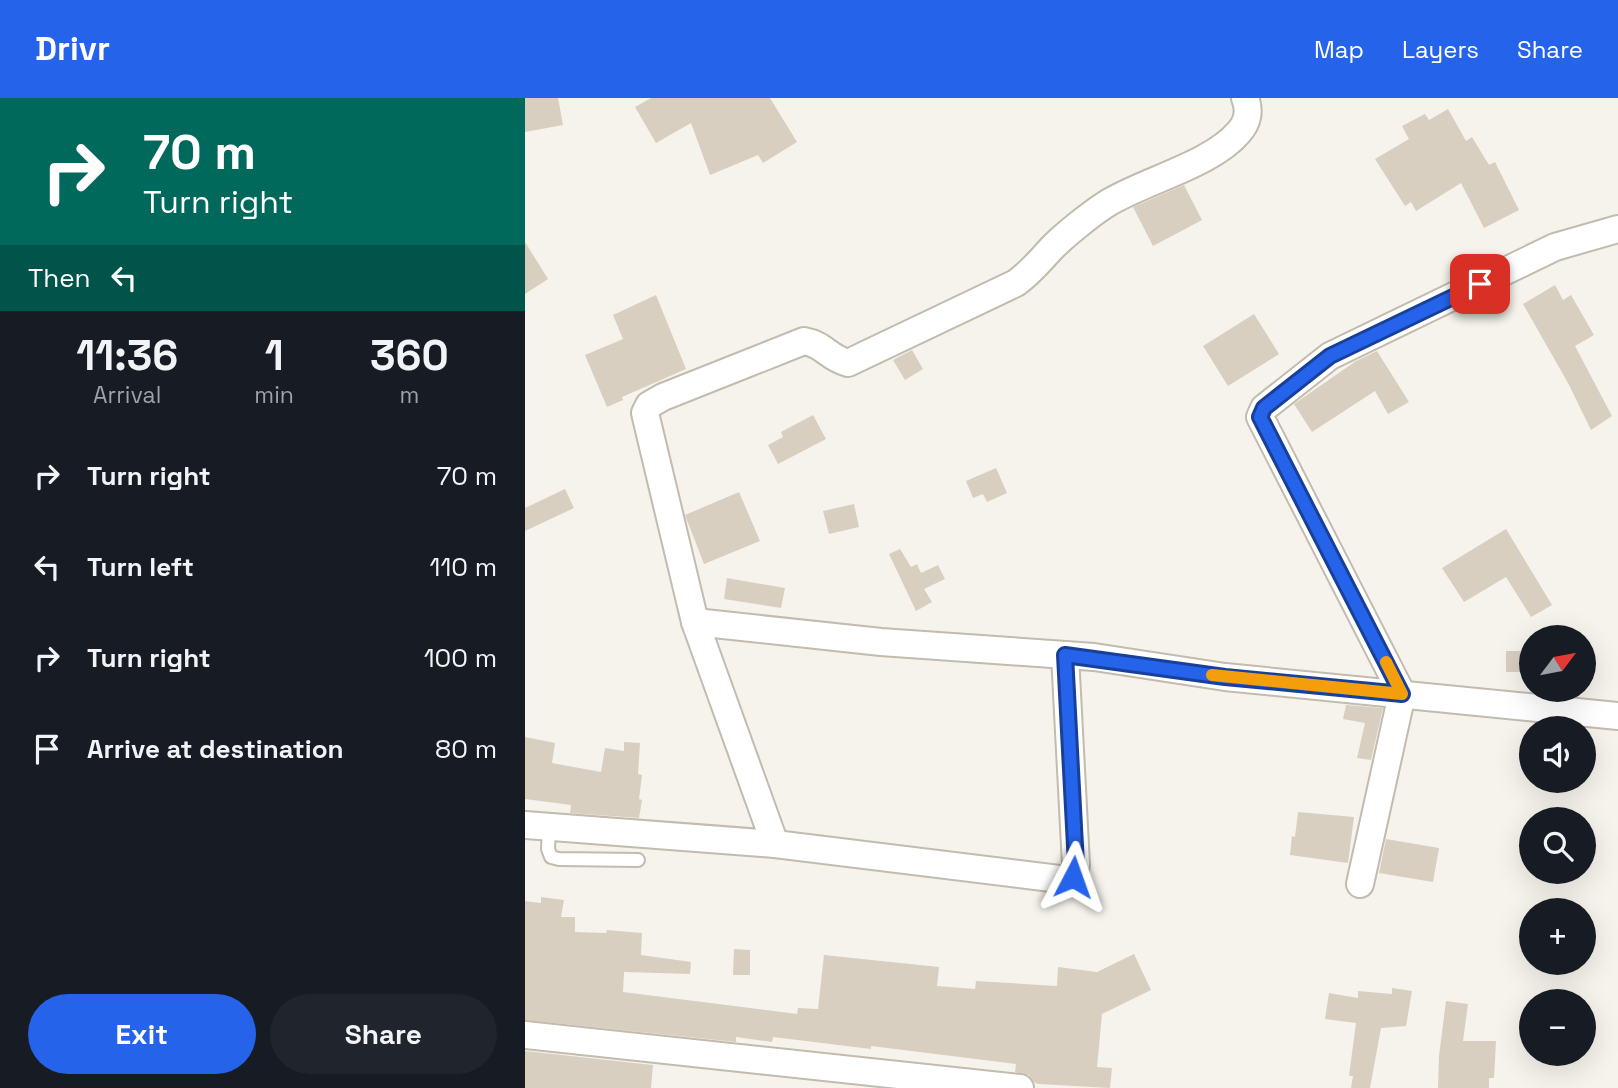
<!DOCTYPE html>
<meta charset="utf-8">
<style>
body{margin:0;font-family:"Space Grotesk",sans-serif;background:#20242c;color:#f1f3f6;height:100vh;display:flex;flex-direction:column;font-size:26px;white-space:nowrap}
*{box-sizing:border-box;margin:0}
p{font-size:23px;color:#9ea1a6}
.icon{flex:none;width:38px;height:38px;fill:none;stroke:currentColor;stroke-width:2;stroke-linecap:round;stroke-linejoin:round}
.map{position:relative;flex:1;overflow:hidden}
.details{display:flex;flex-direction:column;background:#171b24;width:525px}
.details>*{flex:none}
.banner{background:#00695c;color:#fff;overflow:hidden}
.needle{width:46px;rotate:58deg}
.buttons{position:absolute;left:994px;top:527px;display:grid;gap:14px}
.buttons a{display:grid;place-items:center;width:77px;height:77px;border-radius:50%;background:#171b24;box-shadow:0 7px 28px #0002;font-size:35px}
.pin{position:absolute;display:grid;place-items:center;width:60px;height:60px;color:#fff;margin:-30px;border-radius:14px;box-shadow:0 4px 10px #0006}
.me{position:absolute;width:77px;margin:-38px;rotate:4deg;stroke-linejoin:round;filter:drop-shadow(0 0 5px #0008)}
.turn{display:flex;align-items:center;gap:24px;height:147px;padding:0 28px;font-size:32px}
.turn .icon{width:91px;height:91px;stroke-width:2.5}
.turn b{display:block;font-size:49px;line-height:60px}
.then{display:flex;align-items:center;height:66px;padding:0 28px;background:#0003;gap:14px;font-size:26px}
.eta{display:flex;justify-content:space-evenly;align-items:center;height:119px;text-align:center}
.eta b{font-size:42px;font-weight:700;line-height:49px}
.action{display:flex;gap:14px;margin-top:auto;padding:14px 28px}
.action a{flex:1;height:80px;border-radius:42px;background:#2563eb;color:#fff;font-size:28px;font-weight:700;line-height:80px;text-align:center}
.action a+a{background:#20242c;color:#f1f3f6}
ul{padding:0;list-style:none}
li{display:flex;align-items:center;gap:21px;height:91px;padding:0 28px}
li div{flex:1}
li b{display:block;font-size:26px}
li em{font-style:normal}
header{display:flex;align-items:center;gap:42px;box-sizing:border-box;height:98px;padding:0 35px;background:#2563eb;color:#fff}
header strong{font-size:33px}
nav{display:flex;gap:38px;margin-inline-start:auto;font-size:24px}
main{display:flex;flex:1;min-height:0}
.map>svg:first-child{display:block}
.building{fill:#d8cfc1}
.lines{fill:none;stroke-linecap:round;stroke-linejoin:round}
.lane-casing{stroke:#c2bbae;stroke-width:16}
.street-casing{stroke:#c2bbae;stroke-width:30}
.lane{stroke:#fff;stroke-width:12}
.street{stroke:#fff;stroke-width:26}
.route-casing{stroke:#184099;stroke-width:18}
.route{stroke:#2563eb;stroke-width:12}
.slow{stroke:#f59e0b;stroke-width:12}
</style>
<header>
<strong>Drivr</strong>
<nav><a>Map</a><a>Layers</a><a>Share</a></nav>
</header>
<main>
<section class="details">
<div class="banner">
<div class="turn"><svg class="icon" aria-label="right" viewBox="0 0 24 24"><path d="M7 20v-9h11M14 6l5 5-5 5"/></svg><div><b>70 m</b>Turn right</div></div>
<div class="then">Then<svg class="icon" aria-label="left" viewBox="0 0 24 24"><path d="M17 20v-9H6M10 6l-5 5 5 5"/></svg></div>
</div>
<div class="eta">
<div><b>11:36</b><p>Arrival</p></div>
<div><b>1</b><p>min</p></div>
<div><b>360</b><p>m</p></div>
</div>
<ul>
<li><svg class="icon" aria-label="right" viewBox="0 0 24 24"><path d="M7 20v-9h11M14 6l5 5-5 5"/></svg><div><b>Turn right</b></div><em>70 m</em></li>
<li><svg class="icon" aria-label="left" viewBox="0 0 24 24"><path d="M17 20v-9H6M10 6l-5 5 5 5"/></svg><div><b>Turn left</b></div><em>110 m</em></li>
<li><svg class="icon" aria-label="right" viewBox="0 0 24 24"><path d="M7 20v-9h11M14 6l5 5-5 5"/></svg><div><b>Turn right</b></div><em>100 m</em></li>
<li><svg class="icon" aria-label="arrive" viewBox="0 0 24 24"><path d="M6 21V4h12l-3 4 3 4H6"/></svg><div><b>Arrive at destination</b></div><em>80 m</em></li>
</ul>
<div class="action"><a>Exit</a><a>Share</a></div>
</section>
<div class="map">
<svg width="1093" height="990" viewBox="0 0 1093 990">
<rect width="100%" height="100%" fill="#f6f3ec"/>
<g class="building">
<path d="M0 0H33L38 27 0 34Z"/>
<path d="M126 0H245L272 44 238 65 233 57 185 77 166 25 131 45 110 9Z"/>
<path d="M923 11 941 43 947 39 964 67 970 64 994 112 959 130 936 85 891 113 886 104 880 108 850 61 884 41 877 28 900 16 904 22Z"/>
<path d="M659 87 677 122 628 148 608 109Z"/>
<path d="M0 144 23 181 0 196Z"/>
<path d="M1030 187 1038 202 1046 197 1069 237 1050 248 1087 318 1066 332 1043 285 998 206Z"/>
<path d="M131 197 161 271 97 299 98 302 82 309 60 257 98 241 88 217Z"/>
<path d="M729 216 754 256 703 288 678 248Z"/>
<path d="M387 252 398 271 380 282 368 262Z"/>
<path d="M852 253 884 304 863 316 850 293 787 334 769 306 831 263Z"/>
<path d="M288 317 301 341 253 366 243 347 258 339 256 334Z"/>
<path d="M471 370 482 395 462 404 458 396 448 400 441 383Z"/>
<path d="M40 391 49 410 0 433V410Z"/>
<path d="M214 394 235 443 179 466 160 417Z"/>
<path d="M329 406 334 429 304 436 298 413Z"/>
<path d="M981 431 1027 507 1006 519 981 479 939 504 917 470Z"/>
<path d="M375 451 386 469 392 466 396 475 413 467 420 481 399 491 407 504 391 513 364 456Z"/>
<path d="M202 480 260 490 256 510 199 501Z"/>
<path d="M981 553H1000L999 574H981Z"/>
<path d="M821 607 858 610 846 662 832 660 840 625 818 621Z"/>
<path d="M0 639 30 645 27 665 76 674 80 650 99 653V644L115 645 113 676 117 677 114 701 117 702 114 720 45 715 46 707 0 701Z"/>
<path d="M773 714 829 719 823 765 765 757 767 738 770 739Z"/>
<path d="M861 741 914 750 908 784 854 775Z"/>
<path d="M16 799 39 802 36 819H50V834L81 835 82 832 117 835 116 857 166 864 165 876 99 874 98 894 272 916 273 910 293 911 299 857 414 869 412 888 450 891 451 883 532 888 533 869 572 874 609 856 626 892 577 916 572 969 587 970 585 990 514 986 510 985 504 977 490 974 491 966 346 948V951L248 939 247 944 211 939V944L0 922V803L16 805Z"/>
<path d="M209 851 225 852V877H208Z"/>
<path d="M867 890 887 893 881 928 856 930 845 990H826L828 978H824L831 925 800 921 804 895 833 900V893L867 896Z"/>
<path d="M921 903 943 906 938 943H971L969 980H964V990H913L914 958Z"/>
<path d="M0 953 128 967 126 990H0Z"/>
</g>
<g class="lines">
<defs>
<path id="lane" d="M24 729 23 751 26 759 34 761 113 762"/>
<g id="street">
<path d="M170 524 356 544 569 559 700 579 1093 618"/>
<path d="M0 727 250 746 542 782 548 779 551 767 540 557"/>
<path d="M250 746 170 524 120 315 124 307 138 299 279 243C300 247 302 259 323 265L491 185C505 175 513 165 525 152 538 138 567 115 583 105 621 82 686 67 714 34 723 24 725 12 720 0"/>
<path d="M835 786 877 596 735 319 739 310 805 258 1030 149 1093 131"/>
<path d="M0 937 495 990"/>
</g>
</defs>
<use href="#lane" class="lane-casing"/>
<use href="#street" class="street-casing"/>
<use href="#lane" class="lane"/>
<use href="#street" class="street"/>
</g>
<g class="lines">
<defs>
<path id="route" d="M548 779 551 767 540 557 700 579 877 596 735 319 739 310 805 258 955 186"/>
</defs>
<use href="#route" class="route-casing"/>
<use href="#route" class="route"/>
<path class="slow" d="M687 577 877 596 861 564"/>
</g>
</svg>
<div class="buttons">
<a><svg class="needle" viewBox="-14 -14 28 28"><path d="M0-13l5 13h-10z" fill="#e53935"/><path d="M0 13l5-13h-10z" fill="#9ea1a6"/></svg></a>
<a><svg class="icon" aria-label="sound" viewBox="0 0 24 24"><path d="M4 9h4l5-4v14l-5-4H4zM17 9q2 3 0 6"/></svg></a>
<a><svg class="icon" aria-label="search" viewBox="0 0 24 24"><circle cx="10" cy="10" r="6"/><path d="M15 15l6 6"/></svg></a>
<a>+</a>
<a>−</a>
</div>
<div class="pin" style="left:955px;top:186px;background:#d93025"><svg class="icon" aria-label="arrive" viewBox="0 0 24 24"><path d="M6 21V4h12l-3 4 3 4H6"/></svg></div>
<svg class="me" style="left:548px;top:779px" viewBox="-20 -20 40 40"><path d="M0-17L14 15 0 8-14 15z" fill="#2563eb" stroke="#fff" stroke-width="4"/></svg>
</div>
</main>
